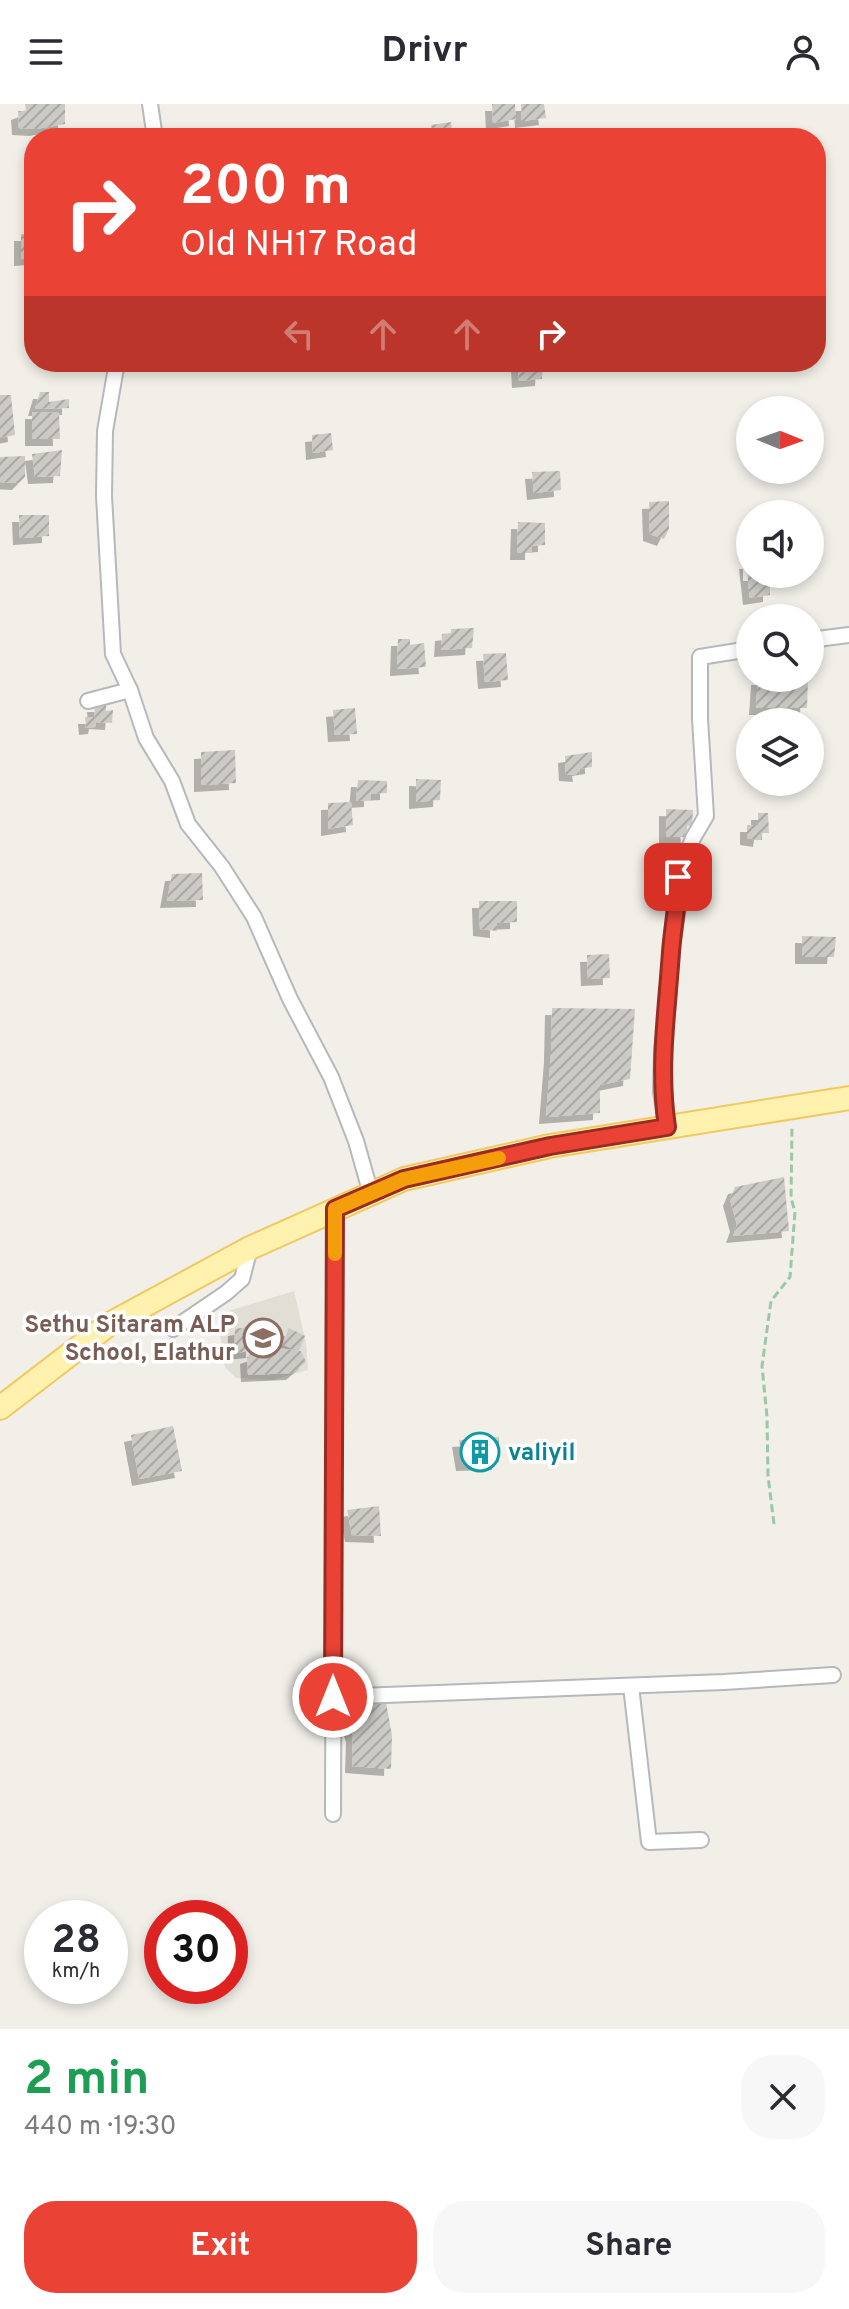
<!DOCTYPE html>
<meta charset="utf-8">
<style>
body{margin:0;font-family:Overpass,sans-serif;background:#f7f7f7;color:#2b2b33;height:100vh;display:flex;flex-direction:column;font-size:30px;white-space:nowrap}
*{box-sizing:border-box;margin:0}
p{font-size:26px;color:#7c7c81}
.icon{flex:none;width:44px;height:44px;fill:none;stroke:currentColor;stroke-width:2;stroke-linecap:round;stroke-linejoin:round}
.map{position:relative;height:1925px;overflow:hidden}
.side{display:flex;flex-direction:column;background:#fff;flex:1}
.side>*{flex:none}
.banner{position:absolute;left:24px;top:24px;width:802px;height:244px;border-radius:32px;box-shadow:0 4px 12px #0003;background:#ea4335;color:#fff;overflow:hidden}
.needle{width:52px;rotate:91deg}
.controls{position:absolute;left:736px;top:292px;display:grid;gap:16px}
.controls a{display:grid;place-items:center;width:88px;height:88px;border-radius:50%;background:#fff;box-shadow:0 4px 12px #0003;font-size:40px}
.speed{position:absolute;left:24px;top:1796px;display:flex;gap:16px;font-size:40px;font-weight:700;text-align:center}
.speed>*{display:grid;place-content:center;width:104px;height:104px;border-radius:50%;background:#fff;box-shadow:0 4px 12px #0003;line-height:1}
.speed small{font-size:20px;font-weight:400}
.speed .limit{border:12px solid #d22;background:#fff;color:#111}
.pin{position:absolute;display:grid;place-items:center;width:68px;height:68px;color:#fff;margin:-34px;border-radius:16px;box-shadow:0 4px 12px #0006}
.me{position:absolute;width:88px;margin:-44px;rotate:0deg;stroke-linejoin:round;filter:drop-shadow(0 0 6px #0008)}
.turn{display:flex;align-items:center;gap:28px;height:168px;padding:0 24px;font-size:36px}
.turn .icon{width:104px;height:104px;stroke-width:2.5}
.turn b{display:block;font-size:56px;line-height:68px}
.lanes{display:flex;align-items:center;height:76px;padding:0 24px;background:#0003;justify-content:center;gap:40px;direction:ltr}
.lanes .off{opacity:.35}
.round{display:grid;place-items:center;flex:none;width:84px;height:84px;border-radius:32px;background:#f7f7f7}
.headline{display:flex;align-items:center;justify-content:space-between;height:136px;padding:0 24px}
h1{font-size:48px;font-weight:700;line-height:60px;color:#1e9e55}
.button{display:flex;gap:16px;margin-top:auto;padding:16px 24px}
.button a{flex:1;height:92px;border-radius:32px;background:#ea4335;color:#fff;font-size:32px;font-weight:700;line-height:92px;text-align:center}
.button a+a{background:#f7f7f7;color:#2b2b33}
header{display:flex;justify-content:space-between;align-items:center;height:104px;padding:0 24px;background:#fff;font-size:36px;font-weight:700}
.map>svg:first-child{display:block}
.education{fill:#e1ded6}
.building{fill:url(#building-hatch);filter:url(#shadow)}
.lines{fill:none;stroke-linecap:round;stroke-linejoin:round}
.street-casing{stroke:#b5b8bc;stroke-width:18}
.primary-casing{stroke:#f2c960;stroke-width:26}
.path{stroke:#9cc7a9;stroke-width:3;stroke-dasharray:8 4;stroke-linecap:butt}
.street{stroke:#fff;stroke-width:14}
.primary{stroke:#fff2af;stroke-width:22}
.route-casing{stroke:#982c22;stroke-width:20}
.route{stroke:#ea4335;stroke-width:14}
.slow{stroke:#f59e0b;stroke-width:14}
.labels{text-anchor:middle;stroke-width:7;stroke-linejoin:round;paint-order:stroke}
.education-label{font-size:24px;font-weight:bold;fill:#785e54;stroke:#fff;text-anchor:end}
.culture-label{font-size:24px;font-weight:bold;fill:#0d838f;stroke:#fff;text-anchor:start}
</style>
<header><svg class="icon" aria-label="menu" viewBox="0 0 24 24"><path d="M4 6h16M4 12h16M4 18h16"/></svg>Drivr<svg class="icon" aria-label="person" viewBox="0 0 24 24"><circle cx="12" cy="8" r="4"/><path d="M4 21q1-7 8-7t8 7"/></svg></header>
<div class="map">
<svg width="849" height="1925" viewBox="0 0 849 1925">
<defs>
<pattern id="building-hatch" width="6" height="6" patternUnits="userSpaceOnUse" patternTransform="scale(2)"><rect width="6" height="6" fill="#cccac5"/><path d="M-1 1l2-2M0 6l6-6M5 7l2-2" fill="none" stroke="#a9a8a4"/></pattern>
<filter id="shadow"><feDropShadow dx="-7" dy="7" stdDeviation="0" flood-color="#0004"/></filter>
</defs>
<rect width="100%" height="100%" fill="#f1efe8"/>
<path class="education" d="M294 1187 306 1239 308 1266 273 1276 236 1274 225 1263 220 1230 225 1208Z"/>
<g class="building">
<path d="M25 0H65V20L36 25 19 24 18 9 26 6Z"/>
<path d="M492 0H515L516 15 493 19Z"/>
<path d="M521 0H544L546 14 522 17Z"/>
<path d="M451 18 453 34H433L431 21Z"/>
<path d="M21 130H34V154L21 155Z"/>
<path d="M518 260H543L542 275 519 277Z"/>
<path d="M40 288H49V298L69 295V304L35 305Z"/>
<path d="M0 291H11L15 331 0 334Z"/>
<path d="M32 308 59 309 60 335H32Z"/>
<path d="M331 329 333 346 313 349 312 331Z"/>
<path d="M62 346 60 372 35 373 32 350Z"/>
<path d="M25 352V373L19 379 0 378V353Z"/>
<path d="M560 367 561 386 534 389 532 368Z"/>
<path d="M669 397V425L664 435 650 430 649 398Z"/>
<path d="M19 411H49V432L20 434Z"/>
<path d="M518 418 545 419V441L532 442V449H517Z"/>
<path d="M746 458H750V470H778V476L770 475V491L750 494Z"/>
<path d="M474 524 472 544 441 546 442 530 451 529V525Z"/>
<path d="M398 535H410V541L424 539 426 563 397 565Z"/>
<path d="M506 549 508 576 485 578 483 550Z"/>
<path d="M758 574 808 575 807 604H756Z"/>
<path d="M94 601H106V607L113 606 112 619 96 618 95 623 86 624 85 613H95Z"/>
<path d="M355 604 357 630 335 631 333 606Z"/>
<path d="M235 646 236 679 201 681V648Z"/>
<path d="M592 648V663L579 665 580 671 566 670 565 652Z"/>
<path d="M416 675 441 676 440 696 416 698Z"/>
<path d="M358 676 387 677V689L371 690V696L356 697Z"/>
<path d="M351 698 353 721 328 725V699Z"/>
<path d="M666 705 693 706 692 721 687 722 688 733H666Z"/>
<path d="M758 709H768L769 729H761L760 736 747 734V721H758Z"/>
<path d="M202 769 203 796 167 797 172 770Z"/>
<path d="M479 797H517V818L497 819V827L480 825Z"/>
<path d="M802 832 836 833 834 853H802Z"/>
<path d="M609 850 610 874 588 875 587 851Z"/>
<path d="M552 904 635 905 630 975 600 981V1009L546 1013 551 951Z"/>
<path d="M784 1073 789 1127 733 1132 737 1121 730 1095 735 1083Z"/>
<path d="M253 1222V1247L234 1249 235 1225Z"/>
<path d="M289 1224 305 1232 299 1247H301L306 1258 293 1269 248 1271 247 1253 256 1250 257 1242 295 1246 282 1240Z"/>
<path d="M173 1322 182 1367 139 1375 131 1331Z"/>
<path d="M499 1333V1359L463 1360 459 1336Z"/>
<path d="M379 1402 381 1432 352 1431 347 1406Z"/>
<path d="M386 1598 392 1632 391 1665 352 1662 353 1631 344 1605Z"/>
</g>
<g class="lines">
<defs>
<g id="street">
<path d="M150 0 155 34"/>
<path d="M117 258 105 327 104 392 113 550 130 586 146 634 172 677 188 720 222 763 254 813 290 895 331 973 356 1037 371 1090"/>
<path d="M810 536 849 531"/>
<path d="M88 597 130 586"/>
<path d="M667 1023 661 988 662 945 668 901 671 847 678 803V773L693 734 706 712 700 615V553L750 545"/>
<path d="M173 1225 226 1189 242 1175 250 1144"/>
<path d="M631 1582 649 1738 701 1736"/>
<path d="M333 1593 724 1578 833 1571"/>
<path d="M333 1710 335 1105"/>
</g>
<path id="primary" d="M0 1304 108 1221 250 1144 404 1075 550 1042 849 994"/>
</defs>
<use href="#street" class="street-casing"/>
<use href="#primary" class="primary-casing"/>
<path class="path" d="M774 1420 768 1372 767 1313 762 1262 771 1197 790 1173 795 1108 791 1094 792 1023"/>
<use href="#street" class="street"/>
<use href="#primary" class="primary"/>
</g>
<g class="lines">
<defs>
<path id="route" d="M333 1593 335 1105 404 1075 550 1042 667 1023C658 963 667 908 671 848 673 822 678 799 678 773"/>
</defs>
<use href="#route" class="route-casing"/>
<use href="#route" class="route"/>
<path class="slow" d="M335 1150V1105L404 1075 499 1054"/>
</g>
<defs>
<symbol id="school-ring" viewBox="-11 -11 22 22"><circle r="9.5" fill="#fff" stroke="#8d6e63" stroke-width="1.5"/><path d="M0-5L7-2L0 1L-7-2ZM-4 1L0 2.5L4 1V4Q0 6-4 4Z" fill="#8d6e63"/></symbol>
<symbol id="building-ring" viewBox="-11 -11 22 22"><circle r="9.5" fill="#fff" stroke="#0f9aa8" stroke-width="1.5"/><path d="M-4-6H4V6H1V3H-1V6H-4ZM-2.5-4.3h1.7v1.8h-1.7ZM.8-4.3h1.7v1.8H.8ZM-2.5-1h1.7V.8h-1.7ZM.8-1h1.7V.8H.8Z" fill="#0f9aa8"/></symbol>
</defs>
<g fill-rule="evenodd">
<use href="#school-ring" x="241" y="1212" width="44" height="44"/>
<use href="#building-ring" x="458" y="1326" width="44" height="44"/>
</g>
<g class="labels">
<g class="education-label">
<text x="235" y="1228">Sethu Sitaram ALP<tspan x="235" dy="28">School, Elathur</tspan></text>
</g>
<g class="culture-label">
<text x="508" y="1356">valiyil</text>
</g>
</g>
</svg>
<div class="controls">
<a><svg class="needle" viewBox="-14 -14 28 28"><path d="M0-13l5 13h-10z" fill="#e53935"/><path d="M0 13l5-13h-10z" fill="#7c7c81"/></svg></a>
<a><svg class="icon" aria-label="sound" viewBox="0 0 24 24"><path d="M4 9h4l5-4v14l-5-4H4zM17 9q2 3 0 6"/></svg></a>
<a><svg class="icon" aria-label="search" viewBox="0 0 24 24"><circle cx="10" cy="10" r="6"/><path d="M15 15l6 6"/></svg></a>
<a><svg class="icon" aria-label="layers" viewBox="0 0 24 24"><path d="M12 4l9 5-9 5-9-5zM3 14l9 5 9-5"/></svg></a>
</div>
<div class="speed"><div>28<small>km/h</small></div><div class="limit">30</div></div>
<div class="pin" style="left:678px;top:773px;background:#d93025"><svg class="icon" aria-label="arrive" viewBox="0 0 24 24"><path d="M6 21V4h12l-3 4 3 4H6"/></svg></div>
<svg class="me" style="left:333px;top:1593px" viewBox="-20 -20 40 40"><circle r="17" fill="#ea4335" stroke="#fff" stroke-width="3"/><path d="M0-11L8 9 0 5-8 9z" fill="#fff"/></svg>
<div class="banner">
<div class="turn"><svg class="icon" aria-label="right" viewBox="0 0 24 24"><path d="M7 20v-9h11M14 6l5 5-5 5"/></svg><div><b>200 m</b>Old NH17 Road</div></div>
<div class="lanes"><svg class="icon off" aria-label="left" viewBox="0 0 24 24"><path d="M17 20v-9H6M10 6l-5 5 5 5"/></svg><svg class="icon off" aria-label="ahead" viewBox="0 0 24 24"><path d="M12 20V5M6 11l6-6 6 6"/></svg><svg class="icon off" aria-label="ahead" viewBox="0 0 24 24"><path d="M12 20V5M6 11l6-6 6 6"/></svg><svg class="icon" aria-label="right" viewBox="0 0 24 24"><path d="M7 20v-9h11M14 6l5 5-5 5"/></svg></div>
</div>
</div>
<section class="side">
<div class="headline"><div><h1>2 min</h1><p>440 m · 19:30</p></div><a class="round"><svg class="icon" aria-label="close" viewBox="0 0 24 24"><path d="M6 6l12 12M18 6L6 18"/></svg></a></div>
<div class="button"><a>Exit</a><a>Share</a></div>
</section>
